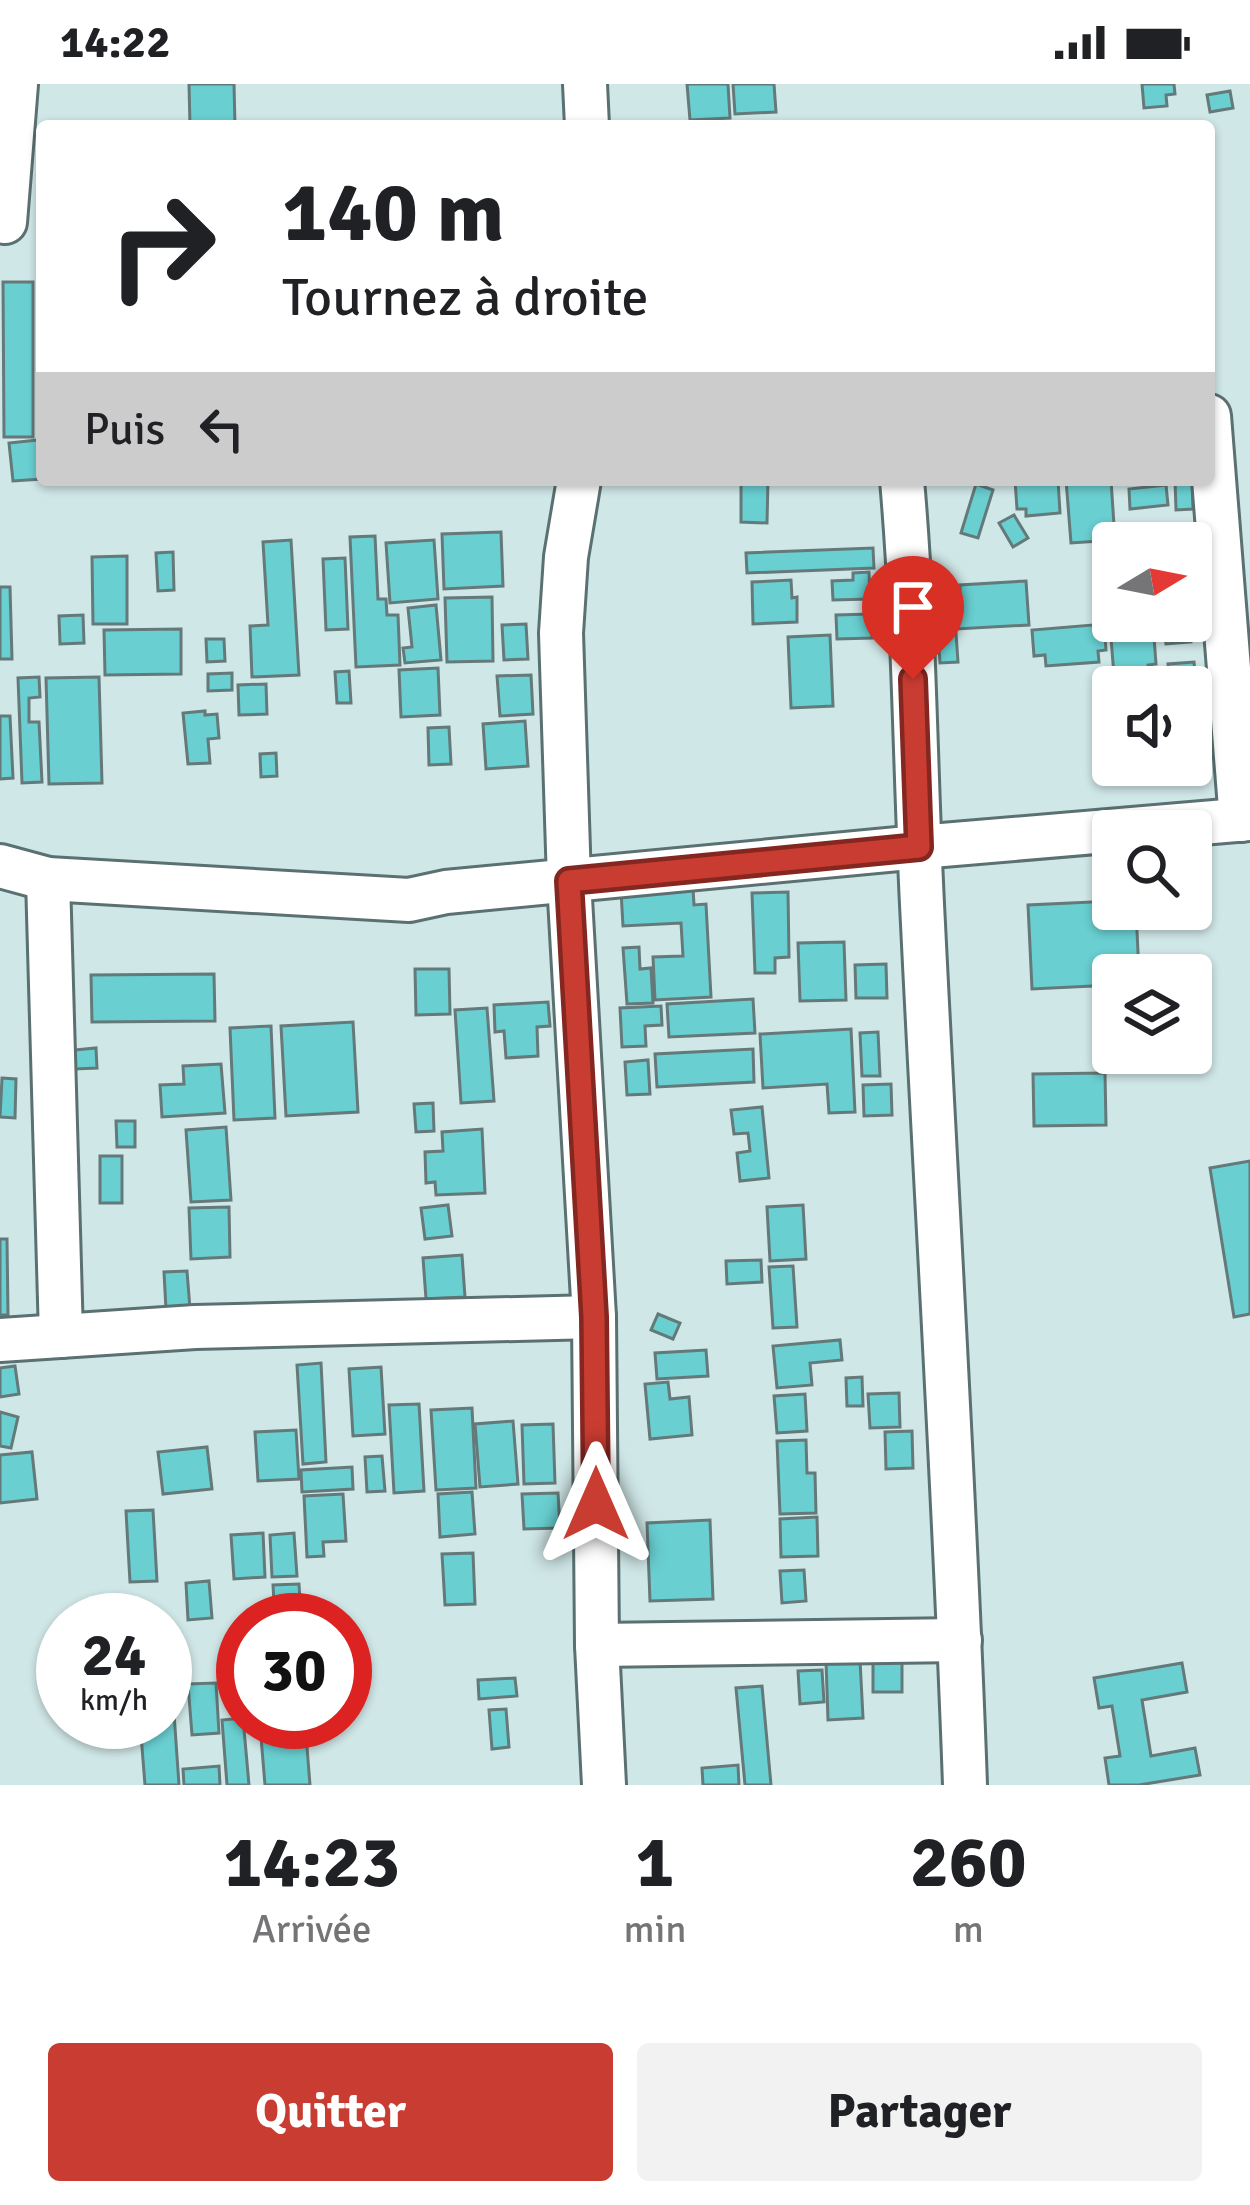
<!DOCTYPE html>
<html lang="fr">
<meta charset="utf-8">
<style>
body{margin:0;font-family:Signika,sans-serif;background:#f2f2f2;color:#202124;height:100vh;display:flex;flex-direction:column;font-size:45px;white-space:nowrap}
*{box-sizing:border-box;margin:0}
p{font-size:39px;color:#757577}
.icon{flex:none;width:66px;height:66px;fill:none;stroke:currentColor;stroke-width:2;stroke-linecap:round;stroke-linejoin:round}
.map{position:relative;height:1701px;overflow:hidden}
.details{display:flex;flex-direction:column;background:#fff;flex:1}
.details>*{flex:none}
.banner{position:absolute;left:36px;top:36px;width:1179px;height:366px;border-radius:12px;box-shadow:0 3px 9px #0004;background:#fff;color:#202124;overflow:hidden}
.needle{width:78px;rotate:80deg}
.controls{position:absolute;left:1092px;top:438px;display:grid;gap:24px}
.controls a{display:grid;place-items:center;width:120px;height:120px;border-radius:12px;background:#fff;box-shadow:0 3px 9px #0004;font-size:60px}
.speed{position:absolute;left:36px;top:1509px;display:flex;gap:24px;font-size:60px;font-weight:700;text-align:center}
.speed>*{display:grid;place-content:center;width:156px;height:156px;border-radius:50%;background:#fff;box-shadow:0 3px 9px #0004;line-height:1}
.speed small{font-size:30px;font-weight:400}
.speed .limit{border:18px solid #d22;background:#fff;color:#111}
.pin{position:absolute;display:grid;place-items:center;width:102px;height:102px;color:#fff;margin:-123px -51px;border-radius:50% 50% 50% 0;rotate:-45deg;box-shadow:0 0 12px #0007}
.pin .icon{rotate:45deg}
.me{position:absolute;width:132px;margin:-66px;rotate:0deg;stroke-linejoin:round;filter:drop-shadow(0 0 9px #0008)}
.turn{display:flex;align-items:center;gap:42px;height:252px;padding:0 48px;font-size:54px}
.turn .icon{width:156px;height:156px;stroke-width:2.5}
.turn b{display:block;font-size:84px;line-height:102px}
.then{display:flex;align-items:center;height:114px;padding:0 48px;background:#0003;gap:24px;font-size:45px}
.eta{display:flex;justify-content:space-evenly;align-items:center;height:204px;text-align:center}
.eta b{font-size:72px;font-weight:700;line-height:84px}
.primary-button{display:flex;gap:24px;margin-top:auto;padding:24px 48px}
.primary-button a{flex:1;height:138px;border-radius:12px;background:#c93c31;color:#fff;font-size:48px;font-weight:700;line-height:138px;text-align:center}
.primary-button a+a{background:#f2f2f2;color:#202124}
.status{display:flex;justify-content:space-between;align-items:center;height:84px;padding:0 60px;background:#fff;direction:ltr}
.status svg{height:33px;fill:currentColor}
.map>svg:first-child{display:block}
.building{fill:#69cfd1;stroke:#647979;stroke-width:3}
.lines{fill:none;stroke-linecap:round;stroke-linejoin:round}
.minor-casing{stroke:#5b7070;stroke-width:48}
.minor{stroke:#fff;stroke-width:42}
.route-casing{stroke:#832720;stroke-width:30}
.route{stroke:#c93c31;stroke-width:21}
</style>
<div class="status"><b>14:22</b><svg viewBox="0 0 49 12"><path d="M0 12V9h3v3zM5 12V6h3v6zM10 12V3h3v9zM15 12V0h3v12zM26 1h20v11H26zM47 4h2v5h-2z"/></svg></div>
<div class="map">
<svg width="1250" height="1701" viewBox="0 0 1250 1701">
<rect width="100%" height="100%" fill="#d0e7e7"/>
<g class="building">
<path d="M189 0H234L235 42H190Z"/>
<path d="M687 0H728L730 34 690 36Z"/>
<path d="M733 0H774L776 28 735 30Z"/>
<path d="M1142 0H1174L1175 10 1166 11 1167 22 1144 24Z"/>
<path d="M1230 7 1233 24 1210 28 1207 11Z"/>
<path d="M3 198H33V353H4Z"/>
<path d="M38 356 40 370 42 369V395L13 397 9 359Z"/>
<path d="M741 396H768L767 439 741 438Z"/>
<path d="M1015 396H1058L1060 429 1026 432V425H1017Z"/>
<path d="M1066 396H1111L1115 456 1071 459Z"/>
<path d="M1175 396H1192L1193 425 1176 426Z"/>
<path d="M976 400 993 406 978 454 961 449Z"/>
<path d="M1166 401 1168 421 1130 425 1129 405Z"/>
<path d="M1014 431 1028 454 1013 463 999 439Z"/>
<path d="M501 448 503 502 444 505 442 450Z"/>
<path d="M375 452 378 515H386L387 531H398L400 581 356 583 350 453Z"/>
<path d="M291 456 299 591 252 593 250 542 268 541 263 458Z"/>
<path d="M434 456 438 515 390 519 386 459Z"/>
<path d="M873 464 874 484 747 489 746 469Z"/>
<path d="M173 468 174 506 158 507 156 469Z"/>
<path d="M127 472V540H93L92 473Z"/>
<path d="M345 474 348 545 326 546 323 475Z"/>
<path d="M869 488 870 515 833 516 832 497 853 496V489Z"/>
<path d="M791 496 792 514 797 513V538L753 540 752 498Z"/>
<path d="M1026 497 1029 541 939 546 937 511 960 509V501Z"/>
<path d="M0 503H10L12 575H0Z"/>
<path d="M492 513 493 577 447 578 445 514Z"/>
<path d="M436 521 441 576 405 579 403 564 412 563 408 524Z"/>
<path d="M871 530 872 554 837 555 836 531Z"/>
<path d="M83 531 84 559 60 560 59 532Z"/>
<path d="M1157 537H1189L1191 558 1166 560 1165 550H1158Z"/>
<path d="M1145 539 1146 554 1154 553 1156 580 1148 581V588L1114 591 1110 542Z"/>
<path d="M526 540 528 575 504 576 502 541Z"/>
<path d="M1104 540 1106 566 1098 567 1099 578 1046 582 1045 571 1034 572 1032 546Z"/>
<path d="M181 545V590L105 591 104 546Z"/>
<path d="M956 549 958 578 940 579 938 550Z"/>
<path d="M830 551 833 622 791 624 788 553Z"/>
<path d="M206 555H224L225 577 207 578Z"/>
<path d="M1194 578 1196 600 1170 602 1168 580Z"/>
<path d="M438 584 440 631 401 633 399 586Z"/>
<path d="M349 587 351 619H337L335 588Z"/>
<path d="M232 589V606L208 607V590Z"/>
<path d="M531 591 533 630 500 632 497 592Z"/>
<path d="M39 593 40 613 29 614V638H39L42 698 22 699 18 594Z"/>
<path d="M99 593 102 699 49 700 46 594Z"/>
<path d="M266 600 267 630 239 631 238 601Z"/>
<path d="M205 627V631L217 630 219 654 208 655 210 679 188 680 183 629Z"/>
<path d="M0 632H10L13 694 0 695Z"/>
<path d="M525 637 528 682 486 685 483 640Z"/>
<path d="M449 643 451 680 429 681 428 644Z"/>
<path d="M276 669 277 692 261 693 260 670Z"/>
<path d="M693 804 694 821 706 820 711 913 655 916 653 873 683 872 681 839 623 842 621 807Z"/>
<path d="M788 808 789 873 775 874V889H755L752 809Z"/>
<path d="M1113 817V825H1136L1139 890 1113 891V901L1032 905 1028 821Z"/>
<path d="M844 858 846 916 800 917 798 859Z"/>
<path d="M639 863 640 885 651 884 653 919 627 920 623 864Z"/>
<path d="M886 880 887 914H856L855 881Z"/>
<path d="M415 885H449L450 930 416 931Z"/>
<path d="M214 890 215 937 92 938 91 891Z"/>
<path d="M753 915 755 949 669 953 667 920Z"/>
<path d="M548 918 550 942 537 943 538 972 506 974 504 947 495 948 494 921Z"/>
<path d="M661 922 662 941 645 942 646 962 622 963 620 924Z"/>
<path d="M487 924 494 1017 461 1019 455 926Z"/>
<path d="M353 938 358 1028 286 1032 281 942Z"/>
<path d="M271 942 275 1034 234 1036 230 944Z"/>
<path d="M851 945 855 1028 829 1029 827 1000 763 1004 760 950Z"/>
<path d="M878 948 880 992H862L860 949Z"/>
<path d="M96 964 97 984 75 985 74 966Z"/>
<path d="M753 965 754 998 657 1003 655 970Z"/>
<path d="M648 976 650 1010 627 1011 625 978Z"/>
<path d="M221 980 225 1029 162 1033 160 1001 184 1000 183 982Z"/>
<path d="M1105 989 1106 1041 1034 1042 1033 990Z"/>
<path d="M2 994 16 995 15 1034 0 1033Z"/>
<path d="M891 1000 892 1031 864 1032 863 1001Z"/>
<path d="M433 1019 434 1047 416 1048 414 1020Z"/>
<path d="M762 1023 769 1094 740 1097 737 1069 750 1067 748 1049 734 1050 731 1026Z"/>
<path d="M116 1037H135V1063H117Z"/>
<path d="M226 1043 231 1116 191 1118 186 1046Z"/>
<path d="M482 1045 485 1109 436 1111 435 1098 426 1099 425 1068 443 1067 442 1048Z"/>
<rect x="100" y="1072" width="22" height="47"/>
<path d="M1250 1077V1230L1234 1233 1210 1084Z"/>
<path d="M448 1121 452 1152 425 1155 421 1124Z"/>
<path d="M803 1121 806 1175 770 1177 767 1123Z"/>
<path d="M229 1123 230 1173 191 1175 189 1124Z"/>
<path d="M0 1155H7L8 1231H0Z"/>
<path d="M462 1171 465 1213 426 1215 423 1174Z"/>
<path d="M761 1176 762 1198 727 1200 726 1177Z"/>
<path d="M793 1182 797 1243 773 1244 769 1183Z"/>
<path d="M187 1187 190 1225 166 1226 164 1188Z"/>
<path d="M658 1230 680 1239 673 1255 651 1246Z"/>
<path d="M840 1256 842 1276 810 1279 812 1301 777 1304 773 1262Z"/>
<path d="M706 1266 708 1292 657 1295 655 1269Z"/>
<path d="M321 1279 326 1378 303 1380 297 1281Z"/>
<path d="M15 1282 19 1310 0 1313V1284Z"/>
<path d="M381 1283 385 1350 353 1352 349 1285Z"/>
<path d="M862 1293 863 1322H847L846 1294Z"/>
<path d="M668 1298 670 1315 689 1313 692 1351 650 1355 645 1300Z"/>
<path d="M899 1309 900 1343 870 1344 868 1310Z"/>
<path d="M805 1310 807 1347 777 1349 774 1312Z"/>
<path d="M419 1320 424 1407 394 1409 389 1321Z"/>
<path d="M472 1324 476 1404 436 1406 431 1326Z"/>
<path d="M0 1328 18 1333 11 1364 0 1362Z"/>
<path d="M513 1337 518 1400 480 1403 475 1340Z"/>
<path d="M553 1340 555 1399 524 1400 522 1341Z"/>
<path d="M296 1346 299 1395 258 1397 255 1348Z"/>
<path d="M912 1347 913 1384 886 1385 885 1348Z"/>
<path d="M806 1356 807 1389H815L816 1429 780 1430 777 1357Z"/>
<path d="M207 1363 212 1405 163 1410 158 1368Z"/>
<path d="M32 1368 37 1415 0 1419V1371Z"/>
<path d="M382 1372 385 1407 367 1408 365 1373Z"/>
<path d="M352 1383 353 1405 302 1408 301 1386Z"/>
<path d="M472 1408 475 1450 440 1453 438 1410Z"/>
<path d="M558 1409 560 1444 524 1445 522 1410Z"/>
<path d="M343 1410 346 1457 323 1458 324 1472 307 1473 304 1412Z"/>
<path d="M153 1426 157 1497 130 1498 126 1427Z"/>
<path d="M817 1433 818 1472 781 1473 780 1435Z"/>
<path d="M710 1436 713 1515 650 1517 647 1439Z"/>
<path d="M263 1449 265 1493 234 1495 231 1451Z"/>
<path d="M294 1449 297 1492 272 1493 270 1451Z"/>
<path d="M473 1469 475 1520 445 1521 442 1470Z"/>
<path d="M804 1486 806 1517 782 1519 780 1487Z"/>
<path d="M209 1497 212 1534 188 1536 186 1499Z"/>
<path d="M299 1500 301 1535 275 1536 273 1501Z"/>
<path d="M860 1576 863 1634 828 1636 826 1577Z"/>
<rect x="873" y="1576" width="29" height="32"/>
<path d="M1182 1579 1187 1608 1142 1616 1151 1672 1195 1664 1200 1691 1139 1701H1109L1105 1674 1120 1672 1112 1622 1099 1624 1094 1594Z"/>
<path d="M822 1586 824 1618 800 1620 798 1587Z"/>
<path d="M515 1594 517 1612 479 1615 478 1596Z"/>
<path d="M216 1599 219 1649 192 1651 188 1600Z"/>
<path d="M762 1602 771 1701H745L736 1604Z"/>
<path d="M165 1615H173L179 1701H145L140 1638H165Z"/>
<path d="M506 1625 509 1663 492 1665 489 1626Z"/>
<path d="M243 1634 249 1701H227L222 1636Z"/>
<path d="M269 1638H305L310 1701H265L260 1641 270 1640Z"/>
<path d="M738 1681 739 1701H703L702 1684Z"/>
<path d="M219 1682 220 1701H184L183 1685Z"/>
</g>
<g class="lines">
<defs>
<g id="minor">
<path d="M585 0 587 42"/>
<path d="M5 138 16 0"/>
<path d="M1209 332 1241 736"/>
<path d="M579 396 566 473 561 549 569 797 594 1233 597 1561 604 1701"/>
<path d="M902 396C915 544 915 692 923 840 937 1127 955 1414 965 1701"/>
<path d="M0 782 48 795 409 816 446 808 919 763 1250 735"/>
<path d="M48 795 61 1252"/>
<path d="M0 1256 195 1243 594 1233"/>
<path d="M597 1561 960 1556"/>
</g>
</defs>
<use href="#minor" class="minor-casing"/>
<use href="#minor" class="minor"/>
</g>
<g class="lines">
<defs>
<path id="route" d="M596 1420 594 1233 569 797 919 763 913 595"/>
</defs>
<use href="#route" class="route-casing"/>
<use href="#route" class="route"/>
</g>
</svg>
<div class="controls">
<a><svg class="needle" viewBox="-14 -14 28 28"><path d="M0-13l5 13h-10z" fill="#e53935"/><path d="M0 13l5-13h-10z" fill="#757577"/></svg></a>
<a><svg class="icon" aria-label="sound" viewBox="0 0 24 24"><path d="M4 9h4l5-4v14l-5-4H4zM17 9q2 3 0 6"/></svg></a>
<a><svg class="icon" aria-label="search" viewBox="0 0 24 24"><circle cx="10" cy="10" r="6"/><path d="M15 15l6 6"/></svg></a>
<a><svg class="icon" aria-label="layers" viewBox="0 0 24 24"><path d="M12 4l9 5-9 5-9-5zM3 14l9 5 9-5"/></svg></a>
</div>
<div class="speed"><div>24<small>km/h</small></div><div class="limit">30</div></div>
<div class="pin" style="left:913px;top:595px;background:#d93025"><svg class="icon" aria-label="arrive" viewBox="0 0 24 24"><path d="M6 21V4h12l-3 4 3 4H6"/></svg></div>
<svg class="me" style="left:596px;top:1420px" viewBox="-20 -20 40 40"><path d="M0-17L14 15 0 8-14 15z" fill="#c93c31" stroke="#fff" stroke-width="4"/></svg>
<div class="banner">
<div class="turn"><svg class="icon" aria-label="right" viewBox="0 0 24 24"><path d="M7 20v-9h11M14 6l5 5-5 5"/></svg><div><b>140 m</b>Tournez à droite</div></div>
<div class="then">Puis<svg class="icon" aria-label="left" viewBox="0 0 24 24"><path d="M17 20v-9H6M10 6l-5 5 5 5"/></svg></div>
</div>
</div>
<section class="details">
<div class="eta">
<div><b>14:23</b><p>Arrivée</p></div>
<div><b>1</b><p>min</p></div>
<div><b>260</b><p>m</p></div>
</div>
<div class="primary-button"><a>Quitter</a><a>Partager</a></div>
</section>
